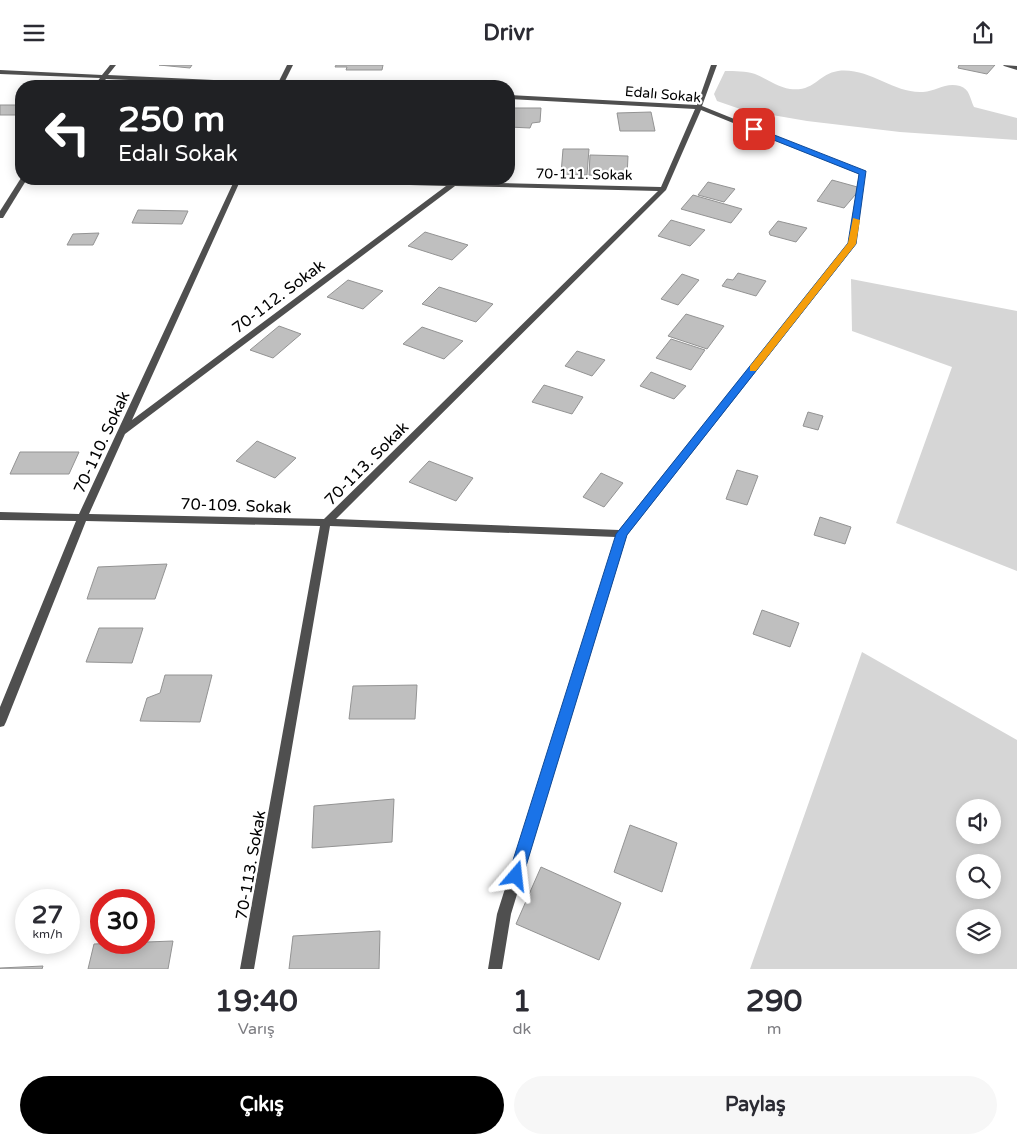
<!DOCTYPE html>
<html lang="tr">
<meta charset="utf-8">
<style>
body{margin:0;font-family:"Varela Round",sans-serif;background:#f7f7f7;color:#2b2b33;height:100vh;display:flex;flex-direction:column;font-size:19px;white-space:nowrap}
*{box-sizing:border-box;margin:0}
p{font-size:16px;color:#7c7c81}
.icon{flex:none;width:28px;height:28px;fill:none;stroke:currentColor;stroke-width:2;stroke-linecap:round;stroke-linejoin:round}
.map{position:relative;height:904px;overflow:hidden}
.panel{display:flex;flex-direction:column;background:#fff;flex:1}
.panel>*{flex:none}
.guide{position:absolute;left:15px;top:15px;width:500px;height:105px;border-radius:20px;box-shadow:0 2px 12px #0003;background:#202124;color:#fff;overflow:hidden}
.controls{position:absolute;left:956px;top:734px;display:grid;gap:10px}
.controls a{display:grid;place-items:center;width:45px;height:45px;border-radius:50%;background:#fff;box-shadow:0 2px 12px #0003;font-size:25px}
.speed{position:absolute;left:15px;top:824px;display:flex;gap:10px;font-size:25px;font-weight:700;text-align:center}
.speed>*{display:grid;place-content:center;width:65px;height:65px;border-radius:50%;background:#fff;box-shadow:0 2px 12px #0003;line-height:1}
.speed small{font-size:12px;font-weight:400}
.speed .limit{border:8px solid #d22;background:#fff;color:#111}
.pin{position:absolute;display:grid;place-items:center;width:42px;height:42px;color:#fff;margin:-21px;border-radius:10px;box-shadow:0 2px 8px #0006}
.me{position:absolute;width:55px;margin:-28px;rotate:17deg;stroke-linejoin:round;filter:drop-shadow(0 0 4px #0008)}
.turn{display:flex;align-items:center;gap:18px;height:105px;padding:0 20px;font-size:22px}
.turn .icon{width:65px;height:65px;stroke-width:2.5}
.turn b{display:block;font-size:35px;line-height:42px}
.eta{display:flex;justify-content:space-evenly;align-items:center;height:85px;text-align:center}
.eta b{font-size:30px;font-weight:700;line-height:35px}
.button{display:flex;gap:10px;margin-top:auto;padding:10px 20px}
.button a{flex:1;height:58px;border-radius:30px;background:#000;color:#fff;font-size:20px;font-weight:700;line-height:58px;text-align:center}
.button a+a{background:#f7f7f7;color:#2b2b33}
header{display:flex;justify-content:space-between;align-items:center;height:65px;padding:0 20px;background:#fff;font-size:22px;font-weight:700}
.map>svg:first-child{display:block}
.green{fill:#d6d6d6;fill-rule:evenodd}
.building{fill:#bfbfbf;stroke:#939393}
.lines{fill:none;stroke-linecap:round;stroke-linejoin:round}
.street{fill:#4f4f4f;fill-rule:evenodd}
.route{fill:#1a73e8;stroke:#114b97}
.slow{fill:#f59e0b}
.labels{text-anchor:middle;stroke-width:4.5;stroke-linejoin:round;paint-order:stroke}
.far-street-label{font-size:14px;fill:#000;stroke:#fff}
.street-label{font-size:16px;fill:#000;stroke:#fff}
</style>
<header><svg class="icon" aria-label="menu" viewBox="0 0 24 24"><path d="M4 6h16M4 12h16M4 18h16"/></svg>Drivr<svg class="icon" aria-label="share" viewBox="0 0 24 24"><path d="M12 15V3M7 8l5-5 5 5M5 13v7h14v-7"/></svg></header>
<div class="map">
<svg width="1017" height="904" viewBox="0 0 1017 904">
<rect width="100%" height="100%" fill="#fff"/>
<g class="green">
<path d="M725 6C735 6 746 6 755 9 767 14 777 22 790 24 815 27 818 9 838 6 869 2 894 29 923 27 937 26 945 17 960 21 970 24 970 34 974 42L1017 53V75L900 67 807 56 743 45 717 36 714 29Z"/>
<path d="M851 214 1017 246V506L896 458 952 302 852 266Z"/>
<path d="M862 587 1017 675V904H750ZM965 742H992V770H965ZM965 798H992V825H965ZM965 852H992V880H965Z"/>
</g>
<g class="building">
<path d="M159 0H192L190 3Z"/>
<path d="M336 0H383L382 5H346L347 2H335Z"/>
<path d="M959 0H995L987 9 958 3Z"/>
<rect x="0" y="40" width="21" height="10"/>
<path d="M509 43H541L540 57 532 58 530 63 509 62Z"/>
<path d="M651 47 655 66H620L617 48Z"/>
<path d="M563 84H589L587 110 561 109Z"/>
<path d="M590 90 628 91 627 112 589 110Z"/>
<path d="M832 115 861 123 844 143 817 136Z"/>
<path d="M708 117 735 124 724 137 698 130Z"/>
<path d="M693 130 742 144 731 158 681 144Z"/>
<path d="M138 145 188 146 182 159 132 158Z"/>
<path d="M671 155 705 165 690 181 658 171Z"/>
<path d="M778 156 807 163 796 177 770 170 769 167Z"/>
<path d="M425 167 468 180 452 195 408 181Z"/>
<path d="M99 168 93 180H67L73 169Z"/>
<path d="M738 208 766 216 756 231 722 221 727 214 733 215Z"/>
<path d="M682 209 699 215 678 240 661 234Z"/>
<path d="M348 215 383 226 363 244 327 232Z"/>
<path d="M439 222 493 239 476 257 422 239Z"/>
<path d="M686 249 724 261 707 284 668 271Z"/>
<path d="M279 261 301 269 273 293 250 285Z"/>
<path d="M422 262 463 276 444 294 403 279Z"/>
<path d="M671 274 705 285 691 305 656 293Z"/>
<path d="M577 286 605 295 592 311 565 301Z"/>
<path d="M651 307 686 321 674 334 640 321Z"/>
<path d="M544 320 583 332 572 349 532 337Z"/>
<path d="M808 347 823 351 818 365 803 361Z"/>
<path d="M257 376 296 393 275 413 236 396Z"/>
<path d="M20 387H79L69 409H10Z"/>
<path d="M429 396 473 413 456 436 409 417Z"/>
<path d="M737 405 758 411 747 440 726 434Z"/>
<path d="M601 408 623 418 604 442 583 432Z"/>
<path d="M820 452 851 462 845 479 814 470Z"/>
<path d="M167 499 155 534H87L98 502Z"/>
<path d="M762 545 799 558 790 582 753 569Z"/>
<path d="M99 563H143L132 598 86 597Z"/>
<path d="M165 610H212L200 657 140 656 147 633 160 628Z"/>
<path d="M417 620 415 654H349L353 621Z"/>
<path d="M394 734 392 777 312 783 314 741Z"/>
<path d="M630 760 677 778 662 827 614 807Z"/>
<path d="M541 802 621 838 599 895 516 859Z"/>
<path d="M380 866 379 904H289L293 871Z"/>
<path d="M173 876 168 904H88L94 879Z"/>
<path d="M43 901 42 904H0V903Z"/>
</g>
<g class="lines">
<g class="street">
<path d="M110 0H116L108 10 278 18 287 0H293L284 18 301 19 304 21H268L106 14 100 21H94L100 13 0 9V5L102 10Z"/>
<path d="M711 0H717L702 41 865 107 856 179 627 470 511 849 502 904H488L497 849 616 472 330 461 254 904H240L320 461 86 456 6 657 4 661 0 662V642L76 456 0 455V447L79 449 235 114H241L132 355 446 121 264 116 261 114H336L661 122 695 44 509 34V30L697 40ZM701 45 859 109 848 179 619 465 336 454 666 125ZM455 121 658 126 324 454 89 449 125 369Z"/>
<path d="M1003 0 1017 1V5L1004 1Z"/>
<path d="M21 113 27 114 3 153H0V146Z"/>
</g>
</g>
<path class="route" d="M754 62 866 106 856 179 627 470 523 811 521 816 516 818 510 816 508 811 616 469 848 178 859 109 751 66Z"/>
<path class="slow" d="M853 153 860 155 856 179 756 306H750V301L848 178Z"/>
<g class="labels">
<g class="far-street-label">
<text transform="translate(663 29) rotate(5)" y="5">Edalı Sokak</text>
<text transform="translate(584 109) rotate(1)" y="5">70-111. Sokak</text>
</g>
<g class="street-label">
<text transform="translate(278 231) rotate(-37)" y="6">70-112. Sokak</text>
<text transform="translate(101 377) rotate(-65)" y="6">70-110. Sokak</text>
<text transform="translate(366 398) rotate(-45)" y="6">70-113. Sokak</text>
<text transform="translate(236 440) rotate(2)" y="6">70-109. Sokak</text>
<text transform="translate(250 800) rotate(-80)" y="6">70-113. Sokak</text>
</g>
</g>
</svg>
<div class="controls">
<a><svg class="icon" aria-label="sound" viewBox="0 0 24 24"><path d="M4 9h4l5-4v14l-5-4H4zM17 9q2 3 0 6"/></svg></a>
<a><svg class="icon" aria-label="search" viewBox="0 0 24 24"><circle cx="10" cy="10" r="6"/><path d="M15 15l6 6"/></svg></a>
<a><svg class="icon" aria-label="layers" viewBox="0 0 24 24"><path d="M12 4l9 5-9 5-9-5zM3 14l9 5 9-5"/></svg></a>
</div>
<div class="speed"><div>27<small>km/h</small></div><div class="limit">30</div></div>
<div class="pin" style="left:754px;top:64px;background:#d93025"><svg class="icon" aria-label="arrive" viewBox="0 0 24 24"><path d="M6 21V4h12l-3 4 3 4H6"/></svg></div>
<svg class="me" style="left:516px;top:811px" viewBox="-20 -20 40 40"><path d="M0-17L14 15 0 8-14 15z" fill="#1a73e8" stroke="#fff" stroke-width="4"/></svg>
<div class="guide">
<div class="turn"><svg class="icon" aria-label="left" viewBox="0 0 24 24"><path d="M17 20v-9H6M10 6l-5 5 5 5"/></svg><div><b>250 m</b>Edalı Sokak</div></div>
</div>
</div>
<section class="panel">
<div class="eta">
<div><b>19:40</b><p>Varış</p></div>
<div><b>1</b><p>dk</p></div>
<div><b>290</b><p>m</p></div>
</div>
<div class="button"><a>Çıkış</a><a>Paylaş</a></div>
</section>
